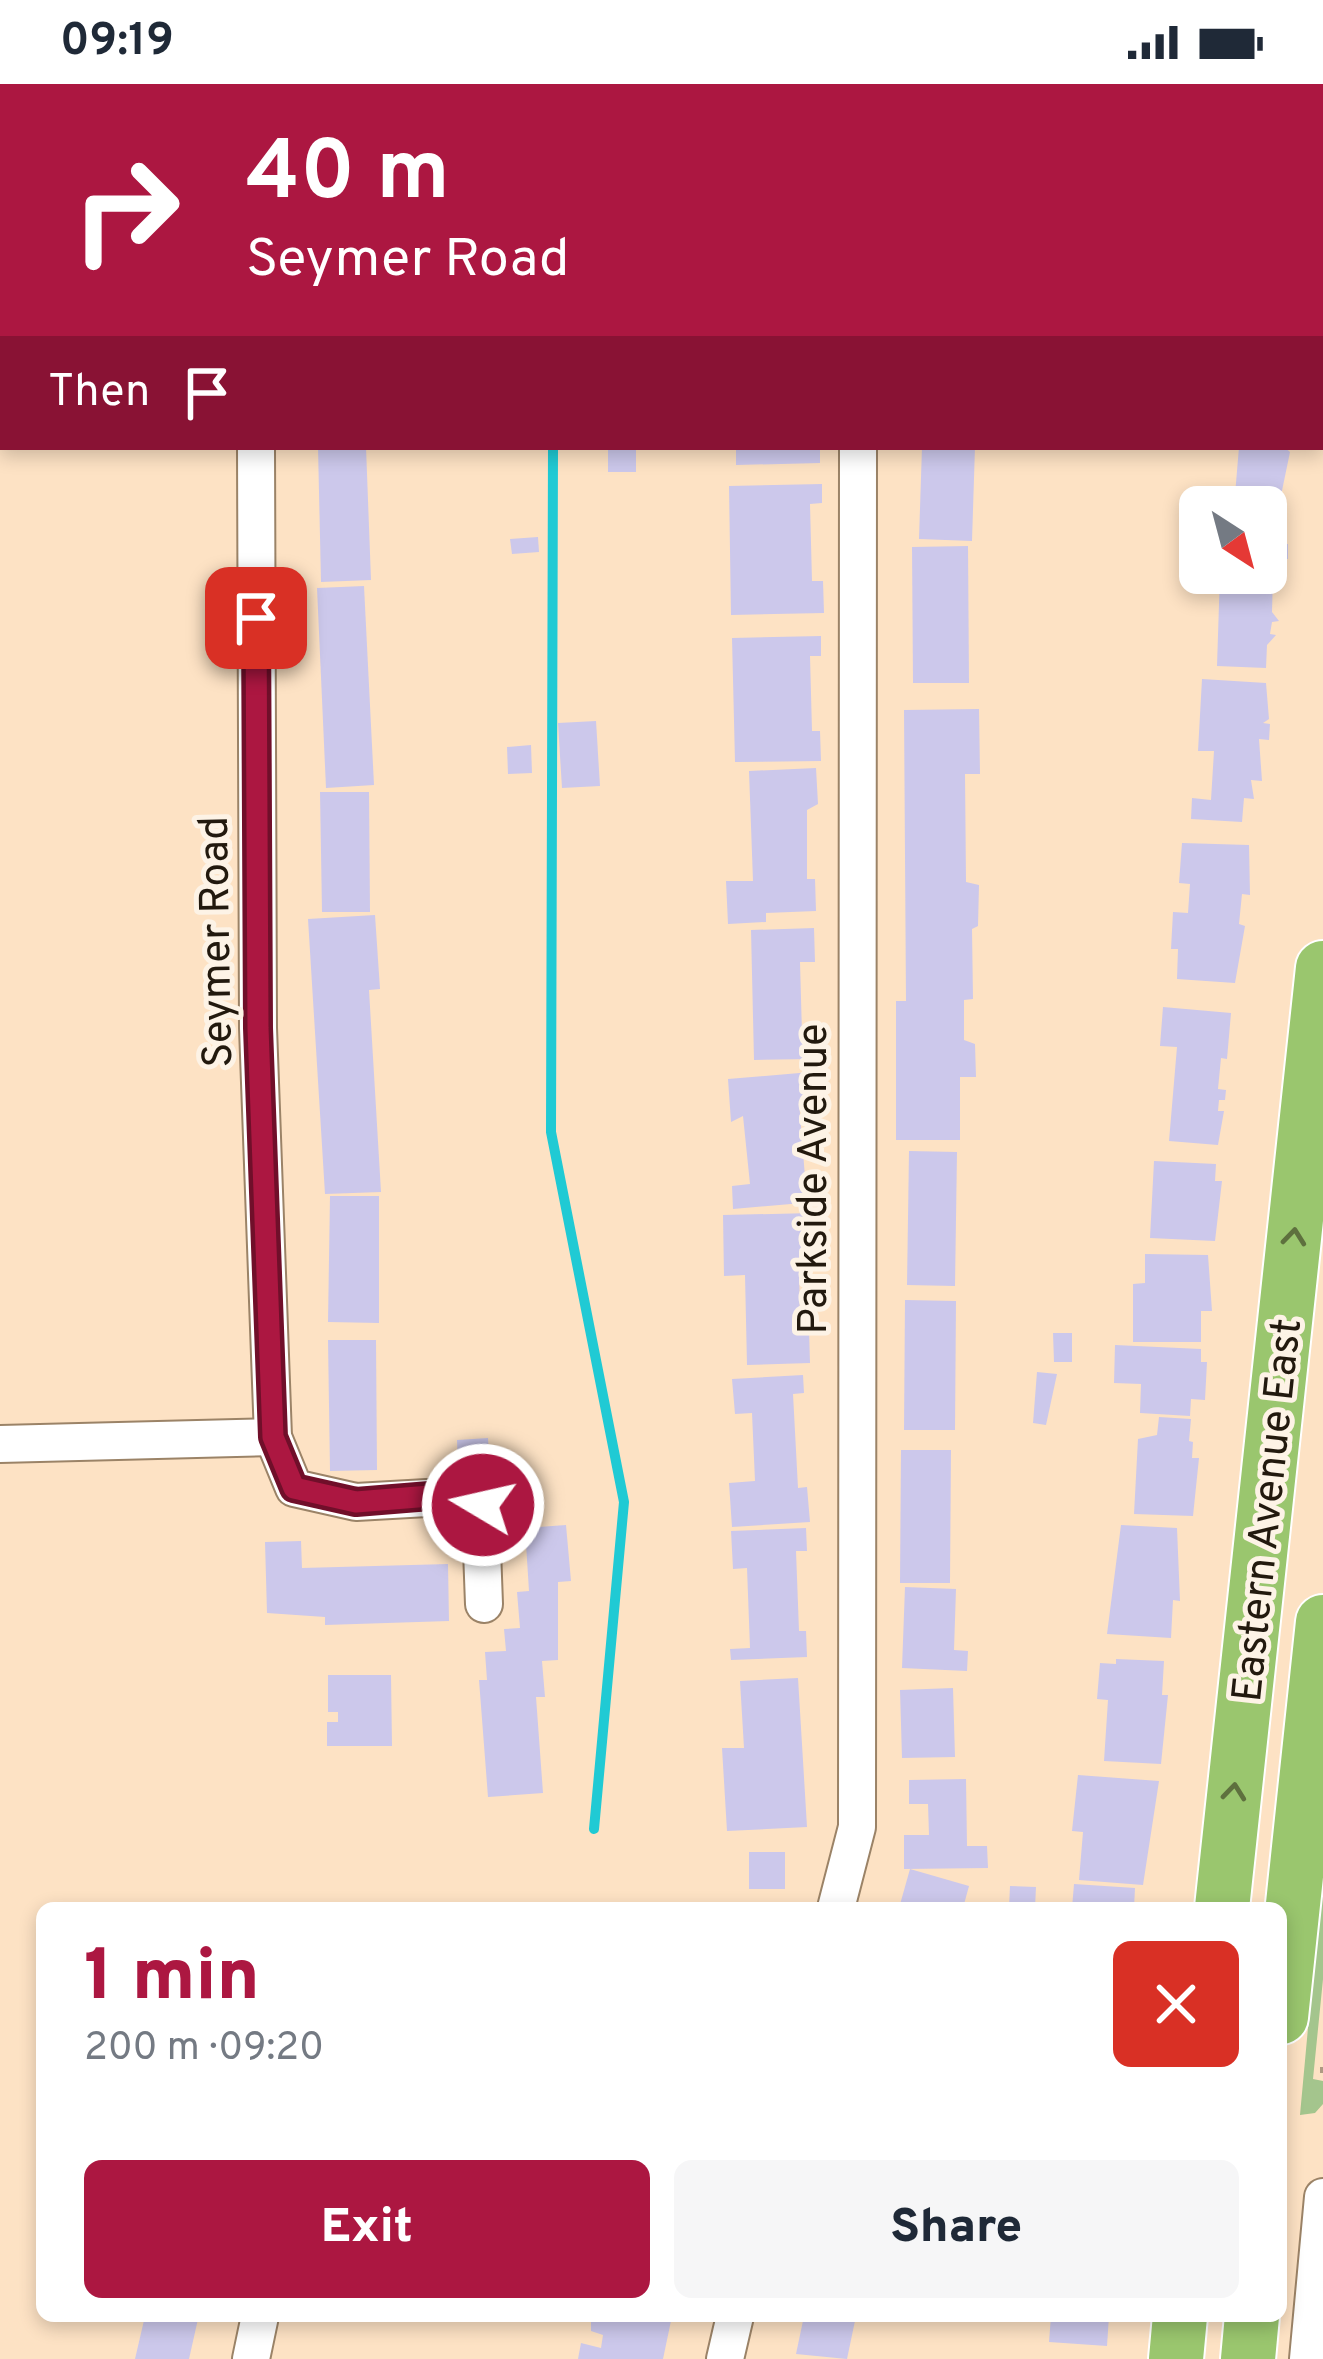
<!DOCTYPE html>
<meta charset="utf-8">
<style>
body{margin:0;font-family:Overpass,sans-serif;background:#f6f6f7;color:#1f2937;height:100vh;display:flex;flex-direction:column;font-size:45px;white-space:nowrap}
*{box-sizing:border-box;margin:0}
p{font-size:39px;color:#747a83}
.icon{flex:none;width:66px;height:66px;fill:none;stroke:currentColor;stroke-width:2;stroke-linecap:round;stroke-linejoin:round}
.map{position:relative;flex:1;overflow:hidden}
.panel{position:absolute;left:36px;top:1818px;width:1251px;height:420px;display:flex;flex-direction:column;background:#fff;border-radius:18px;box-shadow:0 6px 18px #0003}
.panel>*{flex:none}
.banner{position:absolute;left:0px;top:0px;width:1323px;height:366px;box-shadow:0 6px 18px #0003;background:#ac1741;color:#fff;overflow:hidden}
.needle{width:78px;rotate:144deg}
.tools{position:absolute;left:1179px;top:402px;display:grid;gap:24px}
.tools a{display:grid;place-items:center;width:108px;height:108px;border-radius:18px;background:#fff;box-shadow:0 6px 18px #0003;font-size:60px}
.pin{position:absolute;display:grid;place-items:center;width:102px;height:102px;color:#fff;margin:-51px;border-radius:24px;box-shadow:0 6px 18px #0006}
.me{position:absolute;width:132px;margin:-66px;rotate:279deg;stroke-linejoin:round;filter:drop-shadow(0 0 9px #0008)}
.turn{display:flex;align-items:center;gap:42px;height:252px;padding:0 48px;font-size:54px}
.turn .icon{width:156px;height:156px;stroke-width:2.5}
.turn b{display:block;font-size:84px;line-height:102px}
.then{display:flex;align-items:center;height:114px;padding:0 48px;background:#0003;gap:24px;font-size:45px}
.round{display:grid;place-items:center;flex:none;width:126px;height:126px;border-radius:18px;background:#f6f6f7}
.summary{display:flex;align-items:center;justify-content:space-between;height:204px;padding:0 48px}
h1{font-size:72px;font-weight:800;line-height:90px;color:#ac1741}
.button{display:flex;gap:24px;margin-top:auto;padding:24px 48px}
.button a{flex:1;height:138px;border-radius:18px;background:#ac1741;color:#fff;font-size:48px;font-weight:800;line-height:138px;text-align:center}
.button a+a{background:#f6f6f7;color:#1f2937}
.status{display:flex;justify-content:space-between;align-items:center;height:84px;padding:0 60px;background:#fff;direction:ltr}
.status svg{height:33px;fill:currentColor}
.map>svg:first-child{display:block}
.green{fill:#a4c58d}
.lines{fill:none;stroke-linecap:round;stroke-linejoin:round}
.stream{stroke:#20cad4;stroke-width:10}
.building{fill:#ccc8eb}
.minor-casing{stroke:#9b8367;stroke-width:40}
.highway-casing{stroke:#fff;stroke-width:58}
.path{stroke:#af9a83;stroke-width:6;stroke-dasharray:12 6;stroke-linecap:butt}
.minor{stroke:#fff;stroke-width:36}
.highway{stroke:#9ac66e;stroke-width:54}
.oneway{stroke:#5e703e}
.route-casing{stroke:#700f2a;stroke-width:30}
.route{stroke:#ac1741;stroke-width:21}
.labels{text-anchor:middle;stroke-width:10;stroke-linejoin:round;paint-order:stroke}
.street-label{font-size:42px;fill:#22190e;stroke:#fdf3e6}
</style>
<div class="status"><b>09:19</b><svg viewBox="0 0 49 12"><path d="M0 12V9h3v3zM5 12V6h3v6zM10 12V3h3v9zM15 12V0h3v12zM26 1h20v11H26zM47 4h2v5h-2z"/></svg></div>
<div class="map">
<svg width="1323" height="2275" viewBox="0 0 1323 2275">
<rect width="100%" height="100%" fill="#fde2c4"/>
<path class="green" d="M1323 1781V1895L1313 1995 1323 1997V2020L1315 2029 1300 2031Z"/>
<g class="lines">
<g class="stream">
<path d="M553 3V0"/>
<path d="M553 363 551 1048 624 1418 594 1745"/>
</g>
</g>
<g class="building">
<path d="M318 363H366L371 496 321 498Z"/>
<rect x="608" y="363" width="28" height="25"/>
<path d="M736 363H820V379L736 381Z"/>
<path d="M922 363H975L972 457 919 455Z"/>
<path d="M1239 363H1284L1290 368 1278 426 1234 423Z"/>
<path d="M822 400V419L810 420 812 497H823L824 529 731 531 729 402Z"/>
<path d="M1266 445H1281L1280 460H1288V475H1278L1283 491 1273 490 1272 528 1279 537 1272 538 1270 550 1276 551 1267 561 1266 584 1217 582 1220 489H1266Z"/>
<path d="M538 453 539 468 512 470 510 455Z"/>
<path d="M968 462 969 599H913L912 463Z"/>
<path d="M364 502 374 701 326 704 317 504Z"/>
<path d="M821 552V572H810L812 647H820L821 677 735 678 732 554Z"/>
<path d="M1202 595 1266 599 1269 635 1263 639 1270 640 1269 656 1259 655 1262 697 1251 696 1254 715 1244 714 1242 738 1191 735 1192 714 1211 716 1214 667H1198Z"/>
<path d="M979 625 980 690H965L966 798 979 801 978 842 972 845 973 915 964 916V956L975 960 976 993H960V1056H896V917H906L904 626Z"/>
<path d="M596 637 600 702 562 704 558 639Z"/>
<path d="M531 661 532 689 508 690 507 663Z"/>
<path d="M816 684 818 720 807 726V795H815L816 827 766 829V838L728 840 726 797H753L749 687Z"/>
<path d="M320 708H369L370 828H322Z"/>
<path d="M1182 759 1249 761 1250 811 1242 810 1239 840 1245 842 1235 899 1177 895 1178 865H1171L1173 828 1188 829 1190 800 1179 799Z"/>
<path d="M375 831 380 905 369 906 381 1108 325 1110 308 835Z"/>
<path d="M814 844 815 878H800L802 950H811V975L754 976 751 846Z"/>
<path d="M1163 923 1231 929 1227 975 1221 974 1218 1005 1226 1006 1225 1016H1219L1218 1027H1224L1218 1061 1169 1057 1177 963 1160 962Z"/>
<path d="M811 988 814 1016 799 1017 805 1093 812 1092 814 1118 733 1125 732 1102 750 1100 743 1032 731 1038 728 995Z"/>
<path d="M909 1067 957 1068 955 1202 907 1201Z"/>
<path d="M1154 1077 1216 1080 1215 1097H1222L1215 1157 1150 1154Z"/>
<path d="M330 1112H379V1239L328 1238Z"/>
<path d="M813 1129 814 1172 799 1173 800 1246 809 1245 810 1279 747 1281 745 1191 724 1192 723 1131Z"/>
<path d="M1145 1170 1208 1171 1212 1227H1201V1258H1133V1200L1145 1199Z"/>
<path d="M905 1216 956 1217 955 1346H904Z"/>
<path d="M1053 1249H1072V1278H1054Z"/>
<path d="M328 1256H376L377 1386 330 1387Z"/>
<path d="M1115 1261 1201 1265V1278H1207L1205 1316 1191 1315 1190 1332 1140 1329 1141 1300 1114 1299Z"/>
<path d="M1037 1288 1057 1290 1046 1341 1033 1339Z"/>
<path d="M803 1291 804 1309 793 1310 798 1404 807 1403 810 1438 732 1443 729 1399 755 1397 752 1329 735 1330 732 1295Z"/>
<path d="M1159 1333 1191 1335 1189 1357 1193 1358 1192 1374H1199L1193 1432 1134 1430 1138 1355 1157 1351Z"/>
<path d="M488 1354 490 1386 458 1387 457 1356Z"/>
<path d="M901 1366H951L950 1499H900Z"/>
<path d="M566 1441 571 1497 558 1498V1576L542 1577 545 1613H536L543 1709 488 1713 479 1596H487L485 1568 506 1567 504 1545 520 1544 517 1508 529 1507 525 1444Z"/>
<path d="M1121 1441 1177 1444 1180 1517 1173 1516 1171 1554 1107 1550Z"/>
<path d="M806 1444 807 1467H796L799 1547H806L807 1573 731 1576 730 1565 750 1564 747 1484 733 1485 731 1447Z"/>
<path d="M301 1457 302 1484 448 1480 449 1537 325 1541V1533L267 1529 265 1458Z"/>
<path d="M905 1503 956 1505 954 1566 968 1567 967 1587 902 1584Z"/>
<path d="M1116 1575 1164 1577 1162 1611H1168L1161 1680 1104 1677 1108 1616 1097 1615 1100 1579 1116 1580Z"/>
<path d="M328 1591H391L392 1662H327V1638H338V1628H328Z"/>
<path d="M798 1594 807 1743 727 1747 722 1664H744L740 1597Z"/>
<path d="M953 1604 955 1673 902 1674 900 1606Z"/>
<path d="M1078 1691 1159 1697 1143 1801 1079 1796 1083 1748 1072 1747Z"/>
<path d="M966 1695 967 1762H987L988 1784 904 1785V1751H929L928 1720H909V1696Z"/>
<rect x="749" y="1768" width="36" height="37"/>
<path d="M910 1785 969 1802 963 1824H899Z"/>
<path d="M1074 1800 1135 1804 1134 1824H1072Z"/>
<path d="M1010 1802 1036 1803 1035 1824H1009Z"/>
<path d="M145 2232 198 2235 189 2275H135Z"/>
<path d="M591 2232H672L663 2275H578L581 2259 601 2264 603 2251 591 2247Z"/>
<path d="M804 2232H856L847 2275 796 2270Z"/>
<path d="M1051 2232H1109L1107 2262 1049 2258Z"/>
</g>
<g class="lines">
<defs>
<g id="minor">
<path d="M236 0 237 3"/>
<path d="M866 3V0"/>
<path d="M256 363 258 944 273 1353 294 1404 356 1418 480 1411 484 1520"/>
<path d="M0 1360 273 1353"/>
<path d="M836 1824 857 1743 858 363"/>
<path d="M251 2275 260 2232"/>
<path d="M725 2275 735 2232"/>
<path d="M1308 2275 1323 2113"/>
</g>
<g id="highway">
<path d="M1222 1824 1323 884"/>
<path d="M1281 1933 1323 1538"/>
<path d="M1176 2275 1180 2232"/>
<path d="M1248 2275 1252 2232"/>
</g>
</defs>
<use href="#minor" class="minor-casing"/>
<use href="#highway" class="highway-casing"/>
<path class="path" d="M1323 1983V1989"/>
<use href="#minor" class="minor"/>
<use href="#highway" class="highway"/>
</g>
<defs><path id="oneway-chevron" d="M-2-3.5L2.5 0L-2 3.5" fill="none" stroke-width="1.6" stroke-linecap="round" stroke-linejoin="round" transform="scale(3)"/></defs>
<g class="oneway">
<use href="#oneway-chevron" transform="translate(1294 1153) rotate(-84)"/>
<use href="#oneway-chevron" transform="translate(1234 1708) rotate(-84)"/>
</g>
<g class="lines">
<defs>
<path id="route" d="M256 534 258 944 273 1353 294 1404 356 1418 467 1409 480 1412 483 1421"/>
</defs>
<use href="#route" class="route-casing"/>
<use href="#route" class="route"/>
</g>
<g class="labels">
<g class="street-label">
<text transform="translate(214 858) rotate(-91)" y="15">Seymer Road</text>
<text transform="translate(811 1095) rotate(-90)" y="15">Parkside Avenue</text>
<text transform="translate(1265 1426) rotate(-84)" y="15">Eastern Avenue East</text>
</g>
</g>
</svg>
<div class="tools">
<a><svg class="needle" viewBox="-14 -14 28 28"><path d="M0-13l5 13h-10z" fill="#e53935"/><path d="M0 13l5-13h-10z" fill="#747a83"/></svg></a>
</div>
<div class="pin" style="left:256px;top:534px;background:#d93025"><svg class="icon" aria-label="arrive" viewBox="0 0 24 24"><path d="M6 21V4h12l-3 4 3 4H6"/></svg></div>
<svg class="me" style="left:483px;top:1421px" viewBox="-20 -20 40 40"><circle r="17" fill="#ac1741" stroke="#fff" stroke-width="3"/><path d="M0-11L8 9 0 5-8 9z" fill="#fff"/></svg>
<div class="banner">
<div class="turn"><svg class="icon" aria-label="right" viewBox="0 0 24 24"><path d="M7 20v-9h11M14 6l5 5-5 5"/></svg><div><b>40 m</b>Seymer Road</div></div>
<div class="then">Then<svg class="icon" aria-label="arrive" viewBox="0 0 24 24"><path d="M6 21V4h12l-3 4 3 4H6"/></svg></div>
</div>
<section class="panel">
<div class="summary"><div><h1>1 min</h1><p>200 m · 09:20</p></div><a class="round" style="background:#d93025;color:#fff"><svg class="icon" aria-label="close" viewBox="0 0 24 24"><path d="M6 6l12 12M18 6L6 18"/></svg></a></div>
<div class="button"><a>Exit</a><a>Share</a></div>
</section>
</div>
